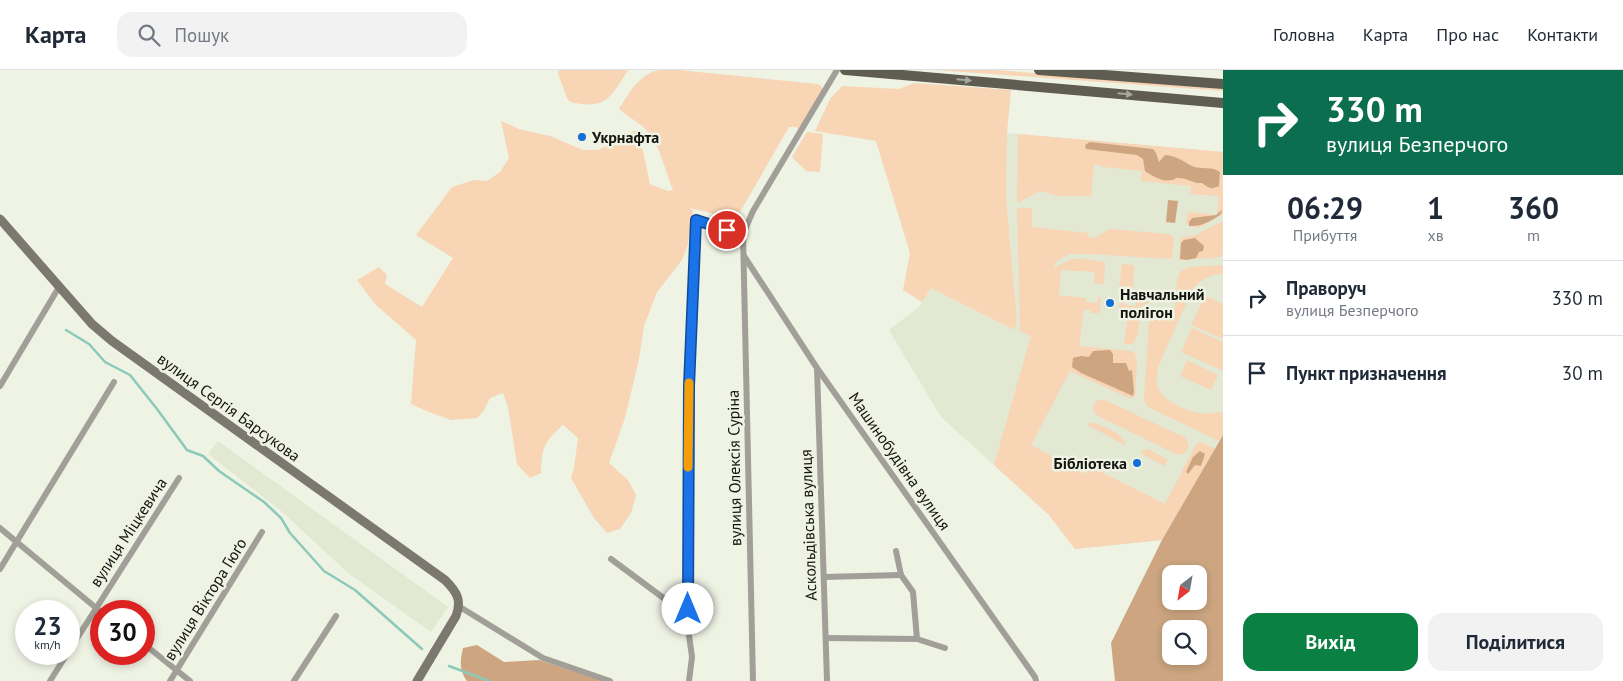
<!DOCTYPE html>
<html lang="uk">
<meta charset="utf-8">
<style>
body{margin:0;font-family:"PT Sans",sans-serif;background:#f2f2f3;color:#1f2937;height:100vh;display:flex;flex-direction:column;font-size:19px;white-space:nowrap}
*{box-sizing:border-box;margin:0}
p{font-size:16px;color:#747a83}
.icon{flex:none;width:28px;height:28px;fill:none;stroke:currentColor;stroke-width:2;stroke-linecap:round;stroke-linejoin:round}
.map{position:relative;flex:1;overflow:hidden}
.sheet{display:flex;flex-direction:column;background:#fff;width:400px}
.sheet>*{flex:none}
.banner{background:#0b6e4f;color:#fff;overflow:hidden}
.needle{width:32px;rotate:211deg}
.controls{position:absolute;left:1162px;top:495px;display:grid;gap:10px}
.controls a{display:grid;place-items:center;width:45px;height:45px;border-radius:10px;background:#fff;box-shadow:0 2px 8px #0003;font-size:25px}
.speed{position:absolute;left:15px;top:530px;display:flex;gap:10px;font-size:25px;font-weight:700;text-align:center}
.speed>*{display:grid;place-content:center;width:65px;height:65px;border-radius:50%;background:#fff;box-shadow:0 2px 8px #0003;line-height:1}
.speed small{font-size:12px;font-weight:400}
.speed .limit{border:8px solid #d22;background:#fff;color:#111}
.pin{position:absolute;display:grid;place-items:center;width:42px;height:42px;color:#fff;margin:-21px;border:2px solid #fff;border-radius:50%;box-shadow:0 1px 5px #0007}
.me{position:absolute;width:55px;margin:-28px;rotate:0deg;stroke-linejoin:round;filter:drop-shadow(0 0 4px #0008)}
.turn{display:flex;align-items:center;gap:18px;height:105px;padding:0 20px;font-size:22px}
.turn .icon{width:65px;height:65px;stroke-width:2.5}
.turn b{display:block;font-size:35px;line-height:42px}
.eta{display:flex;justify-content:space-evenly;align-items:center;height:85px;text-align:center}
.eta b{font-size:30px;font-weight:600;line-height:35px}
.cta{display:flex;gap:10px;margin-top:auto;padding:10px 20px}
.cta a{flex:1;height:58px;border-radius:15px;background:#0b8043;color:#fff;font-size:20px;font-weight:600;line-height:58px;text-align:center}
.cta a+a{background:#f2f2f3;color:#1f2937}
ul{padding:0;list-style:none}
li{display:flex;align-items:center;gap:15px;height:75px;padding:0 20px;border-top:1px solid #e0e1e3}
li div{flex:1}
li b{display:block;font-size:19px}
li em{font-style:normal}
header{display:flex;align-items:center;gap:30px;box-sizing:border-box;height:70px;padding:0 25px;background:#fff;border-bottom:1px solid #e0e1e3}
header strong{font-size:24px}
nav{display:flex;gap:28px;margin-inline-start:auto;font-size:18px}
.search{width:350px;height:45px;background:#f2f2f3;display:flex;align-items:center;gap:12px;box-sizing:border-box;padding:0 18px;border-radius:15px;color:#747a83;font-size:19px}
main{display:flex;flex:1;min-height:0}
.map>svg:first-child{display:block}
.built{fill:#e2e8d2}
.green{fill:#f7d5b5}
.forest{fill:#cda681;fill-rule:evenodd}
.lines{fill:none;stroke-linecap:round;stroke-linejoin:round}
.stream{stroke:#8cc9b8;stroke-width:2.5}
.minor{stroke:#a19f98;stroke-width:6}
.secondary{stroke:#7a786f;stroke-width:9}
.primary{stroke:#5f5c51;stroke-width:10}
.oneway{fill:#a7a89a}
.route-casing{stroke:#114b97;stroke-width:12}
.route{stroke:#1a73e8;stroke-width:9}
.slow{stroke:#f59e0b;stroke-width:9}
.poi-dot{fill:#136ed7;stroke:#eff3e4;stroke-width:2}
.labels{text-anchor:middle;stroke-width:5;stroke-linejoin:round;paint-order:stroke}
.poi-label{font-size:16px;font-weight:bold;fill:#141510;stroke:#eff3e4;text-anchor:start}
.street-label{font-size:16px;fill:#141510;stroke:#eff3e4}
</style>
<header>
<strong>Карта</strong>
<div class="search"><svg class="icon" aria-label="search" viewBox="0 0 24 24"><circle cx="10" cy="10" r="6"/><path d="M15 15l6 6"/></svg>Пошук</div>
<nav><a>Головна</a><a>Карта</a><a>Про нас</a><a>Контакти</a></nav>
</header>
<main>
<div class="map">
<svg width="1223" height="611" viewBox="0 0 1223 611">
<rect width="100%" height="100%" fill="#eff3e4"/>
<g class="built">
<path d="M1007 63 1223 82V365L1162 470 1075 479 1049 445 941 347 889 260 919 237 931 218 1015 260 1017 251 1006 126Z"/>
<path d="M218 371 448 537 431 562 348 503 280 440 208 384Z"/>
</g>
<g class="green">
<path d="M559 0H628C610 28 607 40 570 32L567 28 558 4Z"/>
<path d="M659 0H678L818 14 821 16 824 22 800 60 796 57H789L736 149 690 138 693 141 688 174 682 190 657 222 644 256 639 289 625 348 609 393 628 410 636 425 631 443 620 459 607 463 594 448 571 408 574 398 578 368 563 355C545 370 541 379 541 403L530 408 517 394 508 337 503 323 490 328 483 342 477 348 451 350 429 342 411 334 416 270 375 234 357 210 379 197 387 205 385 214 422 237 453 188 416 165 452 117 474 110 487 111 500 102 509 88 501 51 519 59 550 66 583 80H598L636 60 643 81 650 114 668 121 673 120C665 101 661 78 648 62 641 53 628 47 619 39 629 23 639 4 659 0Z"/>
<path d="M936 0H994L1223 17V21Z"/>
<path d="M914 13 1011 20 1007 63 1006 126 1017 251 1015 260 931 218 922 232 903 220 910 183 876 71 815 61 830 29 842 16 899 19Z"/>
<path d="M807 62 823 64 820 102 806 101 792 87Z"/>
<path d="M1018 64 1223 82V144L1200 157H1191L1186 153 1188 142 1217 145 1219 126 1190 124 1191 116 1141 111 1142 101 1104 97 1094 94 1091 126H1058L1040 121 1017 133Z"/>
<path d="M1017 138H1032V157L1088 163V167L1095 168 1109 159 1169 164 1174 168 1172 188 1169 189 1091 184H1069L1056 192 1054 197 1056 198C1071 184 1086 190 1105 192L1104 214 1094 213 1095 202 1061 200 1059 225 1086 228V232L1097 233 1098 227 1101 228 1100 243H1091V240L1084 239 1079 276 1131 281 1135 283 1137 291 1135 326 1132 328H1129L1070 301 1031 375 1086 404 1089 400H1097L1165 434 1196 374 1201 372 1215 379 1162 470 1075 479 1049 445 994 395 1031 266 1020 261V259Z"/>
<path d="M1223 151V183L1222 186 1214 188 1179 190 1181 167 1194 166Z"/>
<path d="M1122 194 1134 195 1133 218 1119 217Z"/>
<path d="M1223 195V204C1210 204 1200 210 1192 220L1158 297C1157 305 1155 314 1160 321 1167 334 1190 342 1204 344 1209 344 1215 342 1220 342L1223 344V365L1219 371 1150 338 1145 333 1144 328 1149 252 1154 250 1170 249C1181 234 1171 214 1182 200L1189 197Z"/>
<path d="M1205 226 1223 234V269L1191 255Z"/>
<path d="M1120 231H1124V235L1135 236 1137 231 1151 232 1145 234 1141 237 1138 264 1133 274H1124L1128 246 1118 245Z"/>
<path d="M1192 258 1223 272V301L1181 282Z"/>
<path d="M1187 290 1218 305 1211 320 1180 306Z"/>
<path d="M1097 330H1105L1186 368 1189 376C1186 383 1183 385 1176 384L1098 346 1094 342 1093 337Z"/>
<path d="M1092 353C1103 355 1124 364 1126 376L1086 354Z"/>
<path d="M1148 379 1168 390 1164 396 1140 383 1144 380Z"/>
</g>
<g class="forest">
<path d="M1090 72 1153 79 1156 83 1159 92 1165 85C1177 86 1182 91 1192 96 1202 100 1212 96 1220 102L1219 116C1211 120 1209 118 1202 113 1194 114 1187 108 1179 108 1171 108 1179 109 1171 110 1162 112 1152 106 1145 101L1143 89 1137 85 1086 79 1085 75Z"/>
<path d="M1168 130 1178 131 1175 153 1166 152Z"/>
<path d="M1222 140 1221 144C1211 151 1201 157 1189 156V152L1192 148 1216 145Z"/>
<path d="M1195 168 1204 176 1203 181 1199 182 1196 188 1187 190 1180 189 1181 173 1184 170Z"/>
<path d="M1110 280 1113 284V293H1126L1129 301 1132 300 1134 321 1133 326 1081 303 1072 297 1073 288 1081 286 1089 287 1093 281Z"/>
<path d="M1223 365V611H1115L1111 573 1162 470ZM1171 504H1199V531H1171ZM1171 559H1199V586H1171Z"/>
<path d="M1200 381 1205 384 1201 396 1195 395 1188 404 1186 402 1193 387Z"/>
<path d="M477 575 504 592 539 590 603 611H467C459 600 460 591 463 578Z"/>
</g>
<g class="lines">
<g class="stream">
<path d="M66 260 89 274 105 292 130 305 157 339 187 380 203 386 219 401 264 432 281 448 290 463 324 501 355 520 422 579"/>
<path d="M449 596 489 611"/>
</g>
<g class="minor">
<path d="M744 186 817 298 1035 607 1036 611"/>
<path d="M817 298 827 611"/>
<path d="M0 316 59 217"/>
<path d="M0 458 101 542"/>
<path d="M896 481 901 505 913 522 917 569 945 578"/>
<path d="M611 489 681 541 686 554"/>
<path d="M0 499 114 312"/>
<path d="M824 507 901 505"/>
<path d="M460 537 543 588 610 611"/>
<path d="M826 568 917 569"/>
<path d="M144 574 190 611"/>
<path d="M69 581 179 408"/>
<path d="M50 611 67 584"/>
<path d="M170 611 262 462"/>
<path d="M294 611 336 546"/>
<path d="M689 611 692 587 688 558 689 316 696 150 743 164"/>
<path d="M753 611 743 164 753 141 837 0"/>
</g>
<path class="secondary" d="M0 149 92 254 112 271 445 510C457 522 462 530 456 546L417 611"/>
<g class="primary">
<path d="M845 0 1223 33"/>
<path d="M1039 0 1223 14"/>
</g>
</g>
<defs><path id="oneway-solid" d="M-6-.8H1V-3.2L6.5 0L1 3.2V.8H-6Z" transform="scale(1.25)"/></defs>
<g class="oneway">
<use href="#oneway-solid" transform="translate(964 10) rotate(5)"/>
<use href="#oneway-solid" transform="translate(1125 24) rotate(5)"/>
</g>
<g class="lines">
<defs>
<path id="route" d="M688 539 689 316 696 150 727 160"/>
</defs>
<use href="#route" class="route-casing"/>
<use href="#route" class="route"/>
<path class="slow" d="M688 397 689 313"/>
</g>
<g class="poi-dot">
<circle cx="582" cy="67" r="5"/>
<circle cx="1110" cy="233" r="5"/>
<circle cx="1137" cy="393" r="5"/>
</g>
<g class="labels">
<g class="poi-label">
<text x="592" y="73">Укрнафта</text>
<text x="1120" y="230">Навчальний<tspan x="1120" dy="18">полігон</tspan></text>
<text x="1127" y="399" text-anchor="end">Бібліотека</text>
</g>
<g class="street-label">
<text transform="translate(229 337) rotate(36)" y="6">вулиця Сергія Барсукова</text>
<text transform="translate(900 391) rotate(55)" y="6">Машинобудівна вулиця</text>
<text transform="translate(734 398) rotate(-91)" y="6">вулиця Олексія Суріна</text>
<text transform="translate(808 455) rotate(-92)" y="6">Аскольдівська вулиця</text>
<text transform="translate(128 462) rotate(-57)" y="6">вулиця Міцкевича</text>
<text transform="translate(205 529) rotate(-58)" y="6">вулиця Віктора Гюґо</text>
</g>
</g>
</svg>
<div class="controls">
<a><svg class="needle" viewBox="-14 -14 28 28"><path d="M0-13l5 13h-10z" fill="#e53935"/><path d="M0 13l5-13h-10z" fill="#747a83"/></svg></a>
<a><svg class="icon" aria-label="search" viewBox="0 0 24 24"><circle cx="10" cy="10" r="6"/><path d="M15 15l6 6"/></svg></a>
</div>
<div class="speed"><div>23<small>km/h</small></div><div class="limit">30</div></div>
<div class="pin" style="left:727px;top:160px;background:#d93025"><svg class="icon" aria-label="arrive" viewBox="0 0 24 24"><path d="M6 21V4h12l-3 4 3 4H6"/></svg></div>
<svg class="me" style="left:688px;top:539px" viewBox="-20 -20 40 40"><circle r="19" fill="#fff"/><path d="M0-13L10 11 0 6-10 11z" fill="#1a73e8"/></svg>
</div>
<section class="sheet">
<div class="banner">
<div class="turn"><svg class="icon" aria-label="right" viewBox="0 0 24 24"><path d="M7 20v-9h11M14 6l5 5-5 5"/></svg><div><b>330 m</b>вулиця Безперчого</div></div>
</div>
<div class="eta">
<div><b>06:29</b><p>Прибуття</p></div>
<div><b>1</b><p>хв</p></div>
<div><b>360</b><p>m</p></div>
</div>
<ul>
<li><svg class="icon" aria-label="right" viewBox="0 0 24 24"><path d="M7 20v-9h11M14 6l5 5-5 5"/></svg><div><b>Праворуч</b><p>вулиця Безперчого</p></div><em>330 m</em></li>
<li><svg class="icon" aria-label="arrive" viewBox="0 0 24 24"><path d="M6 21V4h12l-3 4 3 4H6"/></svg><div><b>Пункт призначення</b></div><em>30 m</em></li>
</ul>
<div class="cta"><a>Вихід</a><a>Поділитися</a></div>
</section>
</main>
